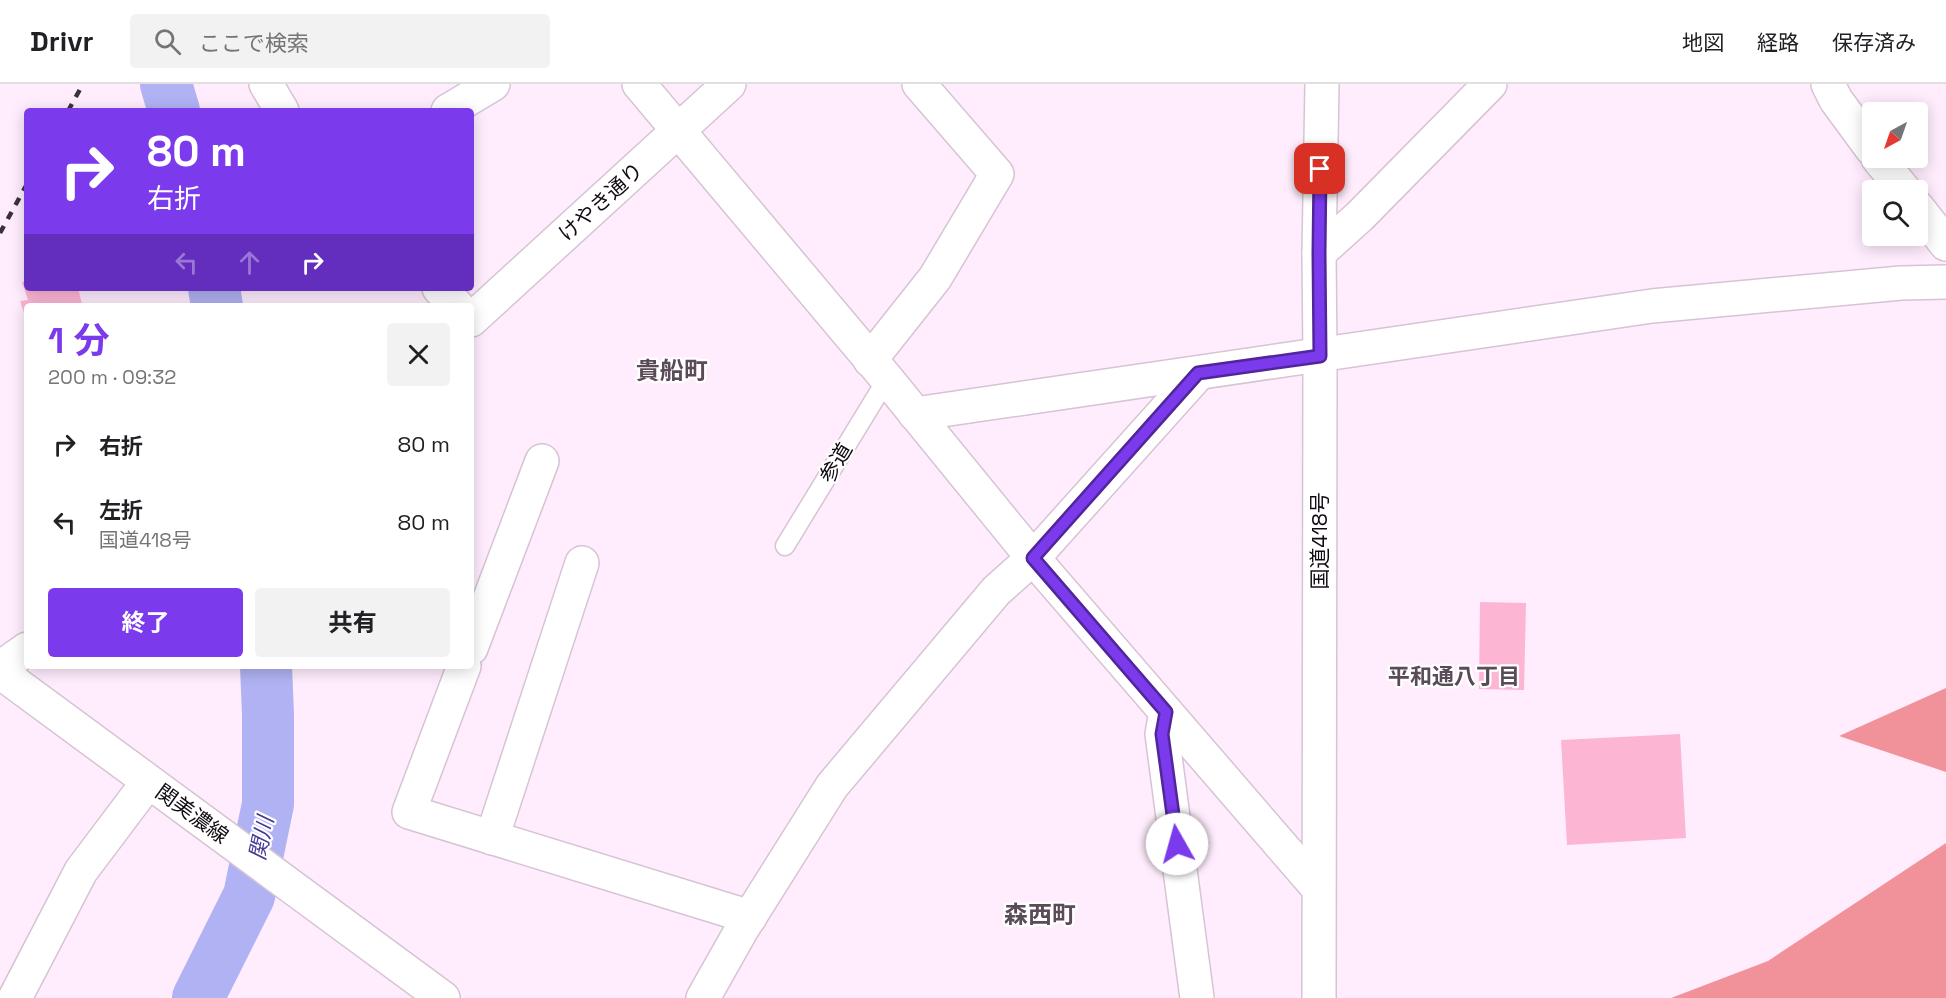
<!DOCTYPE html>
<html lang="ja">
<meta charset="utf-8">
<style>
body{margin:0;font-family:"Space Grotesk","Noto Sans JP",sans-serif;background:#f2f2f2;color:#202124;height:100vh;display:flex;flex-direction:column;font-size:22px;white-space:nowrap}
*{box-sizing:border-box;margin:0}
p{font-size:20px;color:#757577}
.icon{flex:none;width:33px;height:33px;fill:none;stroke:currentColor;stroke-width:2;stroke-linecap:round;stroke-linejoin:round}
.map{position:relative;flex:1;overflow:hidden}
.drawer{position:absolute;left:24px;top:219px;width:450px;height:366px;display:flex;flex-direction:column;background:#fff;border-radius:6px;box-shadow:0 3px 15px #0003}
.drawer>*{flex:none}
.top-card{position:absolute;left:24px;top:24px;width:450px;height:183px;border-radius:6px;box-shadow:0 3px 15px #0003;background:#7c3aed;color:#fff;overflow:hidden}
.needle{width:39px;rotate:220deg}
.buttons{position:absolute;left:1862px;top:18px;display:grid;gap:12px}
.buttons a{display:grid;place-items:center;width:66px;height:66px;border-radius:6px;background:#fff;box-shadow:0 3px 15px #0003;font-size:30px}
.pin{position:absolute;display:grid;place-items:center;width:51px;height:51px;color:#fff;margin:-26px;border-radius:12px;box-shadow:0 3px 9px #0006}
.me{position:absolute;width:66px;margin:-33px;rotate:353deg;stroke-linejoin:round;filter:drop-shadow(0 0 4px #0008)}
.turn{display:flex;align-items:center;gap:21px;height:126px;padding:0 24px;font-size:27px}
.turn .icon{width:78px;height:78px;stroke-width:2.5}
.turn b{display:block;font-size:42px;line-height:51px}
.lanes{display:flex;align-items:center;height:57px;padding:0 24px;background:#0003;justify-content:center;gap:30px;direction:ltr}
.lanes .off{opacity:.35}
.round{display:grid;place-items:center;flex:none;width:63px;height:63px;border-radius:6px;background:#f2f2f2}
.head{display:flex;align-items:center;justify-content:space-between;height:102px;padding:0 24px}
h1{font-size:36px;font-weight:700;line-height:45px;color:#7c3aed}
.button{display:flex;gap:12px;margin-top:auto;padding:12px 24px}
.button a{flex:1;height:69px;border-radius:6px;background:#7c3aed;color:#fff;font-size:24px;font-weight:700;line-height:69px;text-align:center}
.button a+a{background:#f2f2f2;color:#202124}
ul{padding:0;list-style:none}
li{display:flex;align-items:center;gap:18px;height:78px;padding:0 24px}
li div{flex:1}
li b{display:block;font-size:22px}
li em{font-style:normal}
header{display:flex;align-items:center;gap:36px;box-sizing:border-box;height:84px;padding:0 30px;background:#fff;border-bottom:2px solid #e0e0e0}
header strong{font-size:28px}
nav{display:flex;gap:33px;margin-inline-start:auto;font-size:21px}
.search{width:420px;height:54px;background:#f2f2f2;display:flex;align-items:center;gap:15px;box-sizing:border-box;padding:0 21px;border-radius:6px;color:#757577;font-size:22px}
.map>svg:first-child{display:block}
.forest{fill:#f1929a}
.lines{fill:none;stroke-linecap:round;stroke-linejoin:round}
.river{stroke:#b0b2f3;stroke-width:52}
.building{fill:#fdb5d4}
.service-casing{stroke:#d6c4d5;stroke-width:21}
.minor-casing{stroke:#d6c4d5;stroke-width:36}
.tertiary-casing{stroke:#d6c4d5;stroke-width:36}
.secondary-casing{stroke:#d6c4d5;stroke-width:36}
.trunk-casing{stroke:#d6c4d5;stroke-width:36}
.service{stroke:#fff;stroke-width:18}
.minor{stroke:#fff;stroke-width:33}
.tertiary{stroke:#fff;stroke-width:33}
.secondary{stroke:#fff;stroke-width:33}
.trunk{stroke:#fff;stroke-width:33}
.rail{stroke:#3a3239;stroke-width:4.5;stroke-dasharray:8 8;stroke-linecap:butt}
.route-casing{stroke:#51269a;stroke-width:15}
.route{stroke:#7c3aed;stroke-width:10}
.labels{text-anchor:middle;stroke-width:4.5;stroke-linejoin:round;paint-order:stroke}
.street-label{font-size:21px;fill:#110b11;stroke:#fff}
.neighbourhood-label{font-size:22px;font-weight:bold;fill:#5a4b59;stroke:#fff}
.water-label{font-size:22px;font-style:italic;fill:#433b96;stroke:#fff}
.quarter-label{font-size:24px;font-weight:bold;fill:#5a4b59;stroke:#fff}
</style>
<header>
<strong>Drivr</strong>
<div class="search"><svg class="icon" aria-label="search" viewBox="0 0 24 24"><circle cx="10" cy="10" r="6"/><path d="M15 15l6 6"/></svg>ここで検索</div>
<nav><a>地図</a><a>経路</a><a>保存済み</a></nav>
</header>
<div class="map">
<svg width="1946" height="914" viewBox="0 0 1946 914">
<rect width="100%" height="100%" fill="#ffedfd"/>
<g class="forest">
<path d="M1946 604V688L1839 652Z"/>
<path d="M1946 759V914H1671L1768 877Z"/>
</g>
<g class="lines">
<g class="river">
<path d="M166 0 174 27"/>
<path d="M214 204 217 222"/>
<path d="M198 914 249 812 268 720V631L266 582"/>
</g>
</g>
<g class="building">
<path d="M27 197V204H78L82 220 73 222H27V231L25 232 20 217 28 216 22 198Z"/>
<path d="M1480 518 1526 519 1524 606 1479 605Z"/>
<path d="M1680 650 1686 754 1567 761 1561 656Z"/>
</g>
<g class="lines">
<defs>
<path id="service" d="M785 462 887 295"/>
<g id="minor">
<path d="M266 0 282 27"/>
<path d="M639 0 887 295 1033 474 1318 804"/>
<path d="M1828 0 1836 16 1872 65"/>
<path d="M448 27 493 0"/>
<path d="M1878 74 1904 106"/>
<path d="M1917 123 1946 160"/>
<path d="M1319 169 1360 132 1490 0"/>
<path d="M439 204 457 222"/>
<path d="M870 276 935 194 997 90 919 0"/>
<path d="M915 330 1652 222 1901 199 1946 198"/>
<path d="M471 564 542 377"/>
<path d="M464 582 409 728 750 833"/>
<path d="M1166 628 1162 650 1197 914"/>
<path d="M492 754 582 479"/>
<path d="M15 914 81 787 148 698"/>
<path d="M703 914 742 845 832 702 996 507 1033 474 1199 289"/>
</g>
<g id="tertiary">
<path d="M471 236 729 0"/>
<path d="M0 584 27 565"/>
</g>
<path id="secondary" d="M0 588 443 914"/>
<path id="trunk" d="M1319 914 1320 272 1319 169 1322 0"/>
</defs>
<use href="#service" class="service-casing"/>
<use href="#minor" class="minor-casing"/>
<use href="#tertiary" class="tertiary-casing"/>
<use href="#secondary" class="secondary-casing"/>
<use href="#trunk" class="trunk-casing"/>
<use href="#service" class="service"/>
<use href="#minor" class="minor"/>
<use href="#tertiary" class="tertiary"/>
<use href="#secondary" class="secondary"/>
<use href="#trunk" class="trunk"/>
<g class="rail">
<path d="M68 27 83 0"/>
<path d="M0 149 27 100"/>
</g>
</g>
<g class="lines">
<defs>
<path id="route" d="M1177 760 1162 650 1166 628 1033 474 1198 289 1320 272 1319 169 1320 85"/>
</defs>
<use href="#route" class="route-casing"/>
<use href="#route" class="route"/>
</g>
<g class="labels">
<g class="street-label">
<text transform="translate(601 118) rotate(-42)" y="7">けやき通り</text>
<text transform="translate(836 379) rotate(-59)" y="7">参道</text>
<text transform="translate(1320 457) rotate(-90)" y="7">国道418号</text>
<text transform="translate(192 730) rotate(36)" y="7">関美濃線</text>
</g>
<g class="neighbourhood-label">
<text x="1454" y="600">平和通八丁目</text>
</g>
<g class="water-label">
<text transform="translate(261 754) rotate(-78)" y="8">関川</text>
</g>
<g class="quarter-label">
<text x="672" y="295">貴船町</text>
<text x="1040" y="839">森西町</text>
</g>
</g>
</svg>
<div class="buttons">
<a><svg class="needle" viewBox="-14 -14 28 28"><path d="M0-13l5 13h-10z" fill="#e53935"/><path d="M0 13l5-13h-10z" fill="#757577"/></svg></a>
<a><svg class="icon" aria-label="search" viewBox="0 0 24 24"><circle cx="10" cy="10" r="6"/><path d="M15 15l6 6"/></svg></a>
</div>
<div class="pin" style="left:1320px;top:85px;background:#d93025"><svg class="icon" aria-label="arrive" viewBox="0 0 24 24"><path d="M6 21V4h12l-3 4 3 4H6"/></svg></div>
<svg class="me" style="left:1177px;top:760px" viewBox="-20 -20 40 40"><circle r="19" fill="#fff"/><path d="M0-13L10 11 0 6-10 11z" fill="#7c3aed"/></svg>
<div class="top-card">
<div class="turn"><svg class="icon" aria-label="right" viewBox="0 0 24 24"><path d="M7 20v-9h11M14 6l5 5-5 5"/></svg><div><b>80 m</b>右折</div></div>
<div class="lanes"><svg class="icon off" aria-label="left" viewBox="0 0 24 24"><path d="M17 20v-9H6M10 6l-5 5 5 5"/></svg><svg class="icon off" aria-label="ahead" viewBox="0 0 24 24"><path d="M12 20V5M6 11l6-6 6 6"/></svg><svg class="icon" aria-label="right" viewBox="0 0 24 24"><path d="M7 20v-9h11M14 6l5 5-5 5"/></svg></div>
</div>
<section class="drawer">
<div class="head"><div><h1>1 分</h1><p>200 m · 09:32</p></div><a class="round"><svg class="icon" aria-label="close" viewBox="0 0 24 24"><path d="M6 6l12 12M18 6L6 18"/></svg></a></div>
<ul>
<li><svg class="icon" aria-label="right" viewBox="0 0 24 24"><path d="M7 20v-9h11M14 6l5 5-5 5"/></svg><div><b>右折</b></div><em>80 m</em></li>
<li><svg class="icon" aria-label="left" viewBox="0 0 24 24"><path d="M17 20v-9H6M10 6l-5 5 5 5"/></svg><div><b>左折</b><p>国道418号</p></div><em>80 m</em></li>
</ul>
<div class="button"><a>終了</a><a>共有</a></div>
</section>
</div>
